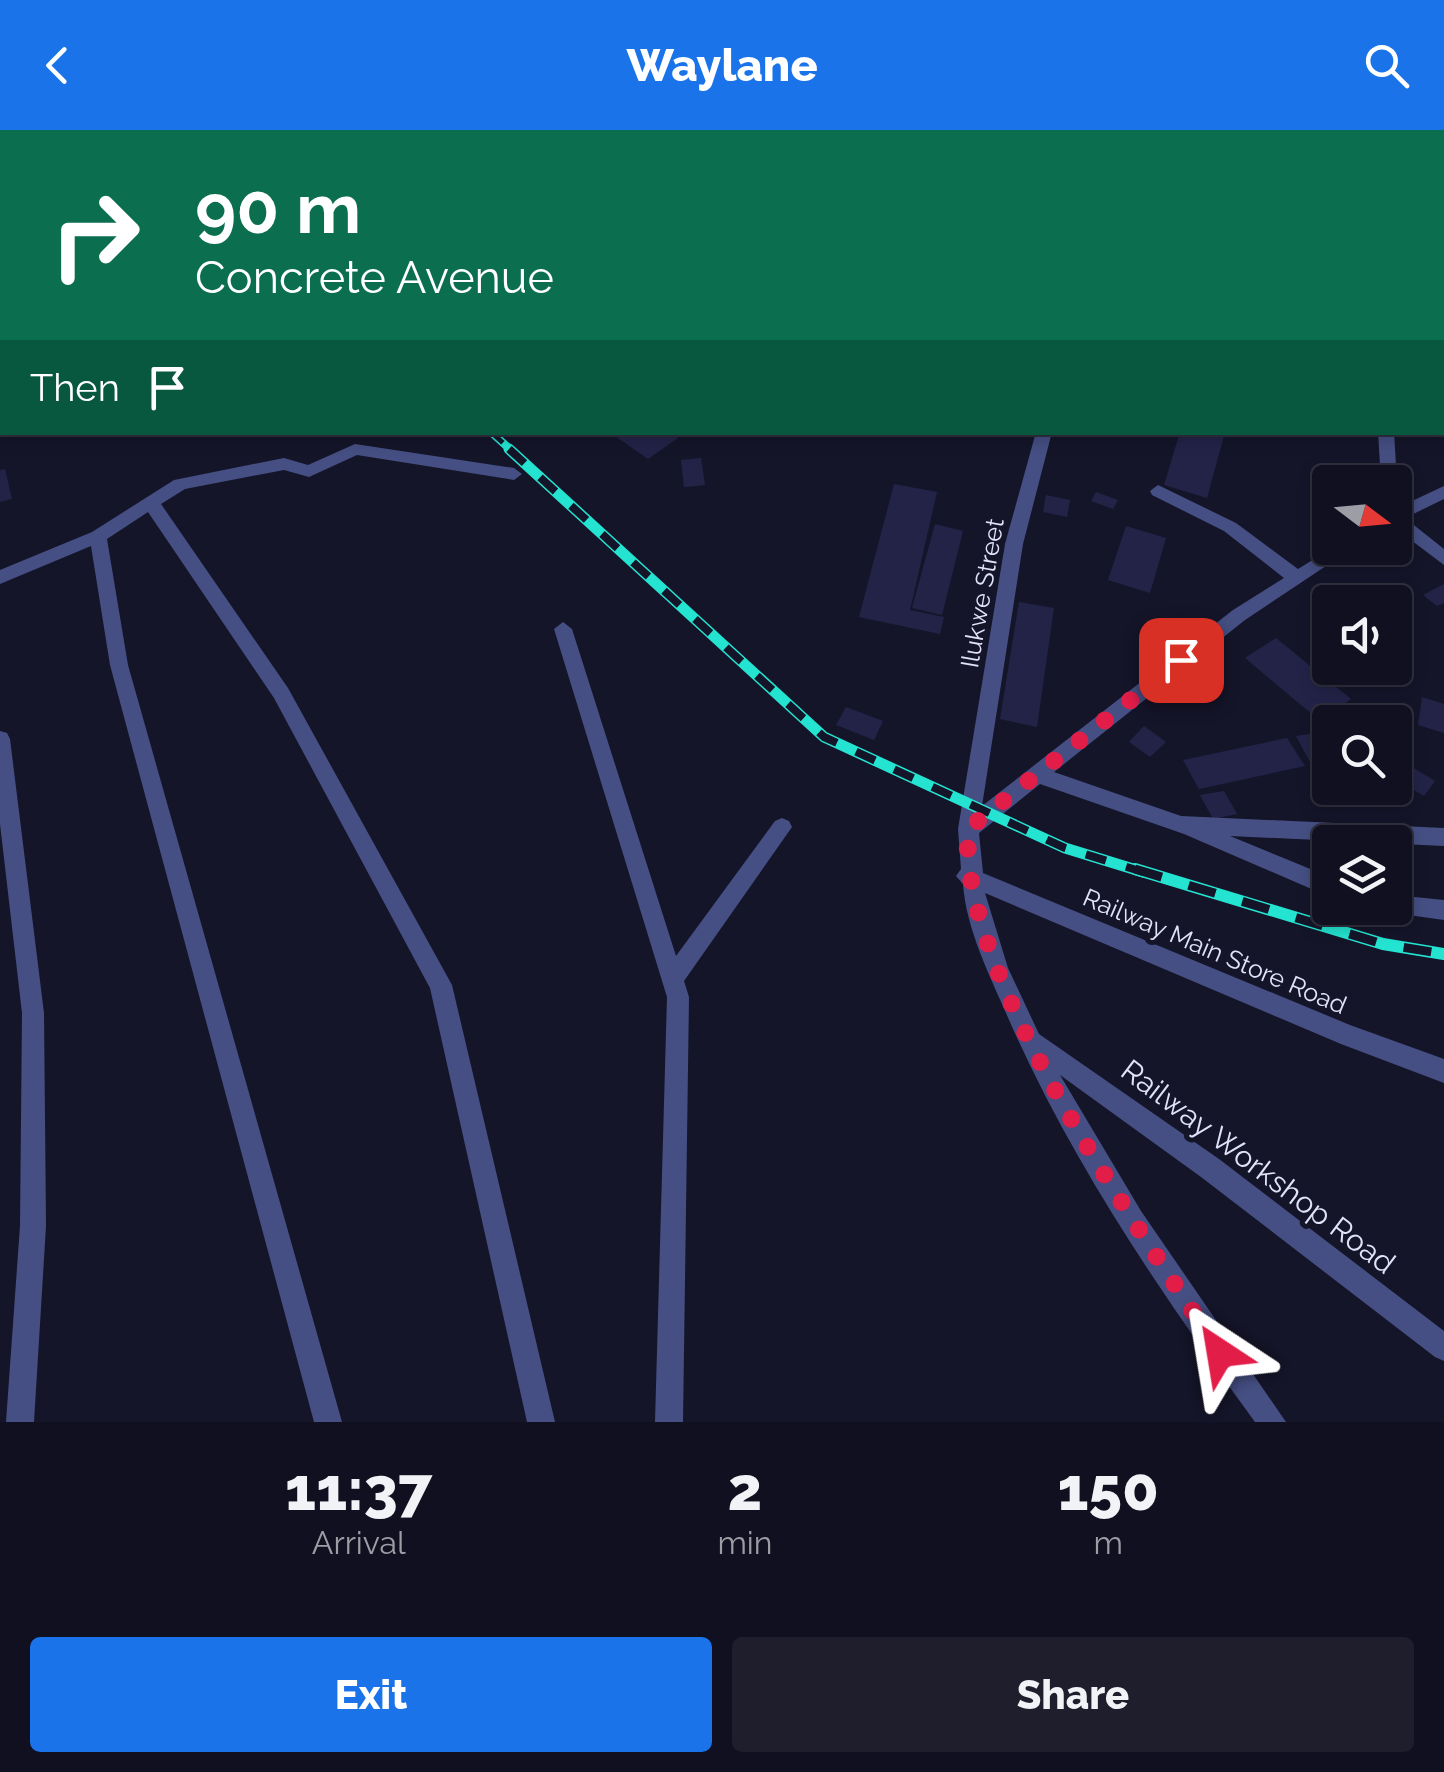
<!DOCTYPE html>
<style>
body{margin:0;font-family:Raleway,sans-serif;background:#1e1e2d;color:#f1f3f6;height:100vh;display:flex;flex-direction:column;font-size:38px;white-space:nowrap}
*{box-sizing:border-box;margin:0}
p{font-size:32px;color:#9c9da5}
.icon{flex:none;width:55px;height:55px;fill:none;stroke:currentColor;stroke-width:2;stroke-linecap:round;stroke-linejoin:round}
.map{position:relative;height:1292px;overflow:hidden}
.panel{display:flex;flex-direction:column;background:#101020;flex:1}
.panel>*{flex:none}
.banner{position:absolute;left:0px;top:0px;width:1445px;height:305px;box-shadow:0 5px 15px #0003,0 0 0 2px #30303e;background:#0b6e4f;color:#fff;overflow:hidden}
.needle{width:65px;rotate:106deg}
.controls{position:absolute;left:1312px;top:335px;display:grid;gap:20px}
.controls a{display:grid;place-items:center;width:100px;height:100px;border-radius:10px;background:#101020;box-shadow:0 5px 15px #0003,0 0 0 2px #30303e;font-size:50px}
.pin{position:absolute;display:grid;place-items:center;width:85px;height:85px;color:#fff;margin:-42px;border-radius:20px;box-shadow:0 5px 15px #0006}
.me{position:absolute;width:110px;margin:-55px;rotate:327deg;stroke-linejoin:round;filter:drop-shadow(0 0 8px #0008)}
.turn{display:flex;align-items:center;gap:35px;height:210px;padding:0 30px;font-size:45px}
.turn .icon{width:130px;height:130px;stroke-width:2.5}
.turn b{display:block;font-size:70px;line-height:85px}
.then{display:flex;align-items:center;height:95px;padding:0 30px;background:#0003;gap:20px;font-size:38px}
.eta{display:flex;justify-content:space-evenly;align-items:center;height:170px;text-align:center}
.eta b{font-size:60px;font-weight:800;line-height:70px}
.cta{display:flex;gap:20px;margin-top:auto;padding:20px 30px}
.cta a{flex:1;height:115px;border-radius:10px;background:#1a73e8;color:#fff;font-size:40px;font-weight:800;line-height:115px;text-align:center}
.cta a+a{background:#1e1e2d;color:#f1f3f6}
header{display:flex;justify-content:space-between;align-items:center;height:130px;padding:0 30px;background:#1a73e8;color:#fff;font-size:45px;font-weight:800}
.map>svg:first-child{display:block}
.building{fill:#232348}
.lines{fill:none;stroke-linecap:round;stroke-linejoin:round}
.street{fill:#454f83;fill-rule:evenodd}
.rail-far2-casing{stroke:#24e4d1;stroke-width:8}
.rail-far1-casing{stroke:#24e4d1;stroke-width:11}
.rail-casing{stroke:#24e4d1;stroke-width:12}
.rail-far2{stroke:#15152a;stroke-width:5;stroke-dasharray:16;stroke-linecap:butt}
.rail-far1{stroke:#15152a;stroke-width:8;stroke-dasharray:21;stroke-linecap:butt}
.rail{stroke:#15152a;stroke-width:9;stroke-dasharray:28;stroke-linecap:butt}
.route{stroke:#e11d48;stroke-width:18;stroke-dasharray:0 32.4}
.labels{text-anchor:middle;stroke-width:10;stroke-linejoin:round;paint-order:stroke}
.street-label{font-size:25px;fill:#e1e3fb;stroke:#15152a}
.near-street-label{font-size:30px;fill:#e1e3fb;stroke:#15152a}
</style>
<header><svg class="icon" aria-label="back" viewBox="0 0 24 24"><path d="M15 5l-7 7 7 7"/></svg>Waylane<svg class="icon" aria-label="search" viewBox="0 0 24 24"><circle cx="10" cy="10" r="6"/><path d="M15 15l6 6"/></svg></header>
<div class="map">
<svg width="1444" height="1292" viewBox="0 0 1444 1292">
<rect width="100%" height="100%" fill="#15152a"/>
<g class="building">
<path d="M620 302H670L678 308 648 329 615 306Z"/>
<path d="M1180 302H1225L1207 368 1164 355Z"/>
<path d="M701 328 705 355 684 357 681 330Z"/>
<path d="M5 339 12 369 0 372V340Z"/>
<path d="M894 354 937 362 910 480 944 487 940 504 859 487Z"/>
<path d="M1096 362 1118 370 1113 379 1091 371Z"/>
<path d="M1046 365 1070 370 1067 387 1043 382Z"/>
<path d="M935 394 963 401 942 485 912 478Z"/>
<path d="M1126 396 1166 408 1150 463 1108 450Z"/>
<path d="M1444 454V473L1437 476 1423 465Z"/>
<path d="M1019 472 1054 478 1037 597 1000 589Z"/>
<path d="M1276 508 1351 569 1320 591 1245 528Z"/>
<path d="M1422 567 1444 574V603L1418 595Z"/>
<path d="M846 577 883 591 874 610 836 595Z"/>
<path d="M1366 578 1378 591 1391 584 1415 608 1395 618V592H1336Z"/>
<path d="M1144 596 1166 612 1150 627 1129 612Z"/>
<path d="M1330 601V631L1311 634 1296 606Z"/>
<path d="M1287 608 1305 636 1199 659 1183 630Z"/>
<path d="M1412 637 1435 651 1424 666 1400 652Z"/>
<path d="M1224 661 1237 684 1213 689 1200 665Z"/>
</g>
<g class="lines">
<g class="street">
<path d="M866 0H886L887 2H868Z"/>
<path d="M1104 0H1126L1127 2H1106Z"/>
<path d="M1036 302H1052L1023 414 982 676 1233 480 1284 448 1224 401 1152 365 1150 361 1158 355 1236 393 1298 439 1332 418H1353L1245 490 1054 642 1181 686 1444 698V716L1230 706 1330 747V767L1184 704 1040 654 979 703 983 743 1350 895 1444 929V953L1341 914 985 763 1008 838 1039 904 1219 1029 1444 1201V1231L1435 1227 1201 1047 1060 945 1141 1081 1286 1292H1255C1161 1164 1070 1030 1006 883 989 844 966 798 963 754L956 746 961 739 958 699 1005 414Z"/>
<path d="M1378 302H1394L1397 352 1395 356V352H1381Z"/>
<path d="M355 314 514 338 522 344 514 350 357 325 309 347 284 340 185 359 161 374 288 558 452 855 555 1292H527L430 858 274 568 148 382 107 409 128 535 342 1292H314L110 535 91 416 0 454V440L92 402 174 350 284 328 308 335Z"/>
<path d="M1444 356V369L1405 388 1444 419V435L1395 398V379Z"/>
<path d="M563 492 572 499 676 826 775 691 782 688 789 691 792 697 684 851 689 867 683 1292H655L667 867 554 499Z"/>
<path d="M0 601 7 603 10 609 44 883 46 1096 34 1292H6L20 1096 22 883 0 694Z"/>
<path d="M1395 765 1444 770V790L1387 782 1385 778H1395Z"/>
</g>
<defs>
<path id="rail-far2" d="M491 302 512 321"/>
<path id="rail-far1" d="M509 319 824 607 1065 718 1143 742"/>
<path id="rail" d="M1135 739 1383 814 1444 824"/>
</defs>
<use href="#rail-far2" class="rail-far2-casing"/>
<use href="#rail-far1" class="rail-far1-casing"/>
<use href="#rail" class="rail-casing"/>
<use href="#rail-far2" class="rail-far2"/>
<use href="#rail-far1" class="rail-far1"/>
<use href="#rail" class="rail"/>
</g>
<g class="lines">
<path class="route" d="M1181 530 968 699C958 846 1140 1099 1220 1223"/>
</g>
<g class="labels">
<g class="street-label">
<text transform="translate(982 463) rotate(-80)" y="9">Ilukwe Street</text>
<text transform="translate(1215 821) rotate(23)" y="9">Railway Main Store Road</text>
</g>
<g class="near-street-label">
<text transform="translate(1258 1037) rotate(37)" y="10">Railway Workshop Road</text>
</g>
</g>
</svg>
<div class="controls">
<a><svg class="needle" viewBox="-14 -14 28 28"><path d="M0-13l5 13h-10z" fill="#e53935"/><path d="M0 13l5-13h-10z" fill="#9c9da5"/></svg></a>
<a><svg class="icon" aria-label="sound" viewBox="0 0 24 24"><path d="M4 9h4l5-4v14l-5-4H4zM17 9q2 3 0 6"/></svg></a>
<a><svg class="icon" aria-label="search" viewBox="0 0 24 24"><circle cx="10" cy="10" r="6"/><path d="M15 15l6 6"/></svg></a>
<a><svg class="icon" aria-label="layers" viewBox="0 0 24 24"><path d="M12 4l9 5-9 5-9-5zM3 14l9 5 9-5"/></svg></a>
</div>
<div class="pin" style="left:1181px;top:530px;background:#d93025"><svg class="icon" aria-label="arrive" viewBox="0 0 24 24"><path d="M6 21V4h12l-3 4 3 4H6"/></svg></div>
<svg class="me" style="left:1220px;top:1223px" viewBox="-20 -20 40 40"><path d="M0-17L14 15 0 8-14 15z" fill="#e11d48" stroke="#fff" stroke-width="4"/></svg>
<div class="banner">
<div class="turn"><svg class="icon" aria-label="right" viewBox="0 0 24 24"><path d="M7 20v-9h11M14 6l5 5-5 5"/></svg><div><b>90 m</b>Concrete Avenue</div></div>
<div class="then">Then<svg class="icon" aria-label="arrive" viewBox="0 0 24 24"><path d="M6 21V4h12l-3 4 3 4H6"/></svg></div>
</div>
</div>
<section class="panel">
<div class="eta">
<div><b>11:37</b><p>Arrival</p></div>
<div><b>2</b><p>min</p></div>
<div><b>150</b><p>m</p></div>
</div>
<div class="cta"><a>Exit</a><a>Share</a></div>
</section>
